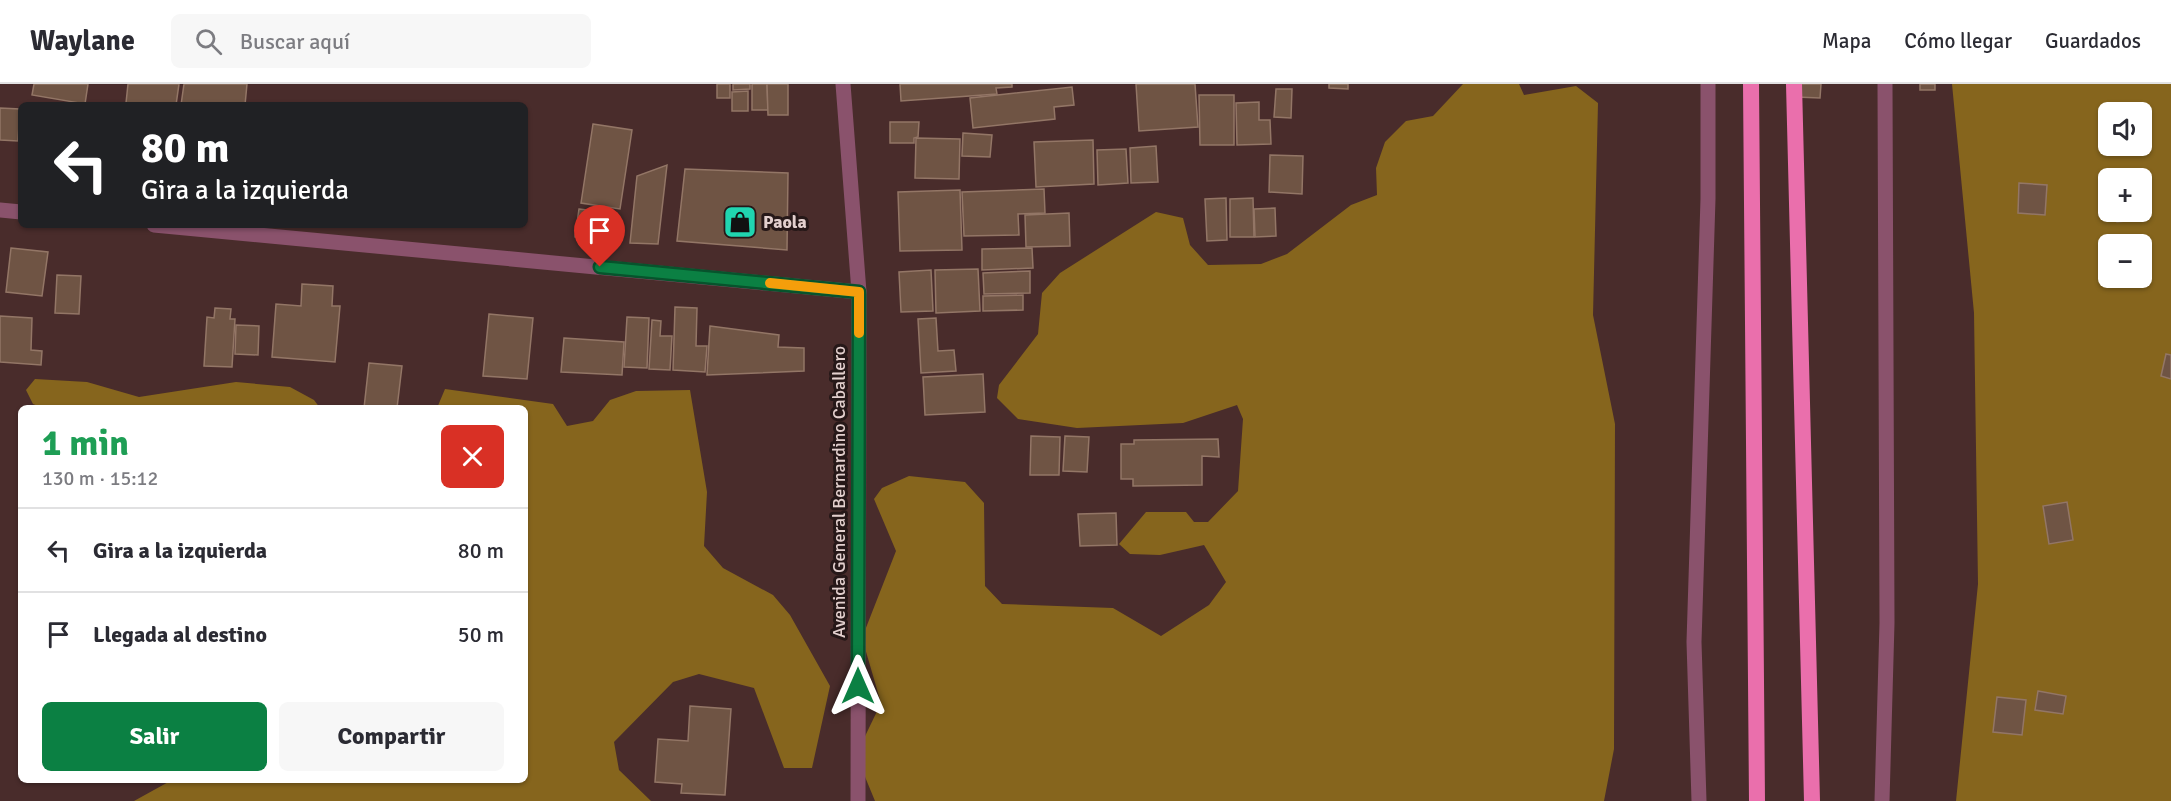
<!DOCTYPE html>
<html lang="es">
<meta charset="utf-8">
<style>
body{margin:0;font-family:Signika,sans-serif;background:#f7f7f7;color:#2b2b33;height:100vh;display:flex;flex-direction:column;font-size:22px;white-space:nowrap}
*{box-sizing:border-box;margin:0}
p{font-size:20px;color:#7c7c81}
.icon{flex:none;width:33px;height:33px;fill:none;stroke:currentColor;stroke-width:2;stroke-linecap:round;stroke-linejoin:round}
.map{position:relative;flex:1;overflow:hidden}
.side{position:absolute;left:18px;top:321px;width:510px;height:378px;display:flex;flex-direction:column;background:#fff;border-radius:9px;box-shadow:0 2px 4px #0004}
.side>*{flex:none}
.top-card{position:absolute;left:18px;top:18px;width:510px;height:126px;border-radius:9px;box-shadow:0 2px 4px #0004;background:#202124;color:#fff;overflow:hidden}
.buttons{position:absolute;left:2098px;top:18px;display:grid;gap:12px}
.buttons a{display:grid;place-items:center;width:54px;height:54px;border-radius:9px;background:#fff;box-shadow:0 2px 4px #0004;font-size:30px}
.pin{position:absolute;display:grid;place-items:center;width:51px;height:51px;color:#fff;margin:-62px -26px;border-radius:50% 50% 50% 0;rotate:-45deg;box-shadow:0 0 6px #0007}
.pin .icon{rotate:45deg}
.me{position:absolute;width:66px;margin:-33px;rotate:0deg;stroke-linejoin:round;filter:drop-shadow(0 0 4px #0008)}
.turn{display:flex;align-items:center;gap:21px;height:126px;padding:0 24px;font-size:27px}
.turn .icon{width:78px;height:78px;stroke-width:2.5}
.turn b{display:block;font-size:42px;line-height:51px}
.round{display:grid;place-items:center;flex:none;width:63px;height:63px;border-radius:9px;background:#f7f7f7}
.overview{display:flex;align-items:center;justify-content:space-between;height:102px;padding:0 24px}
h1{font-size:36px;font-weight:700;line-height:45px;color:#1e9e55}
.primary-button{display:flex;gap:12px;margin-top:auto;padding:12px 24px}
.primary-button a{flex:1;height:69px;border-radius:9px;background:#0b8043;color:#fff;font-size:24px;font-weight:700;line-height:69px;text-align:center}
.primary-button a+a{background:#f7f7f7;color:#2b2b33}
ul{padding:0;list-style:none}
li{display:flex;align-items:center;gap:18px;height:84px;padding:0 24px;border-top:2px solid #e1e1e2}
li div{flex:1}
li b{display:block;font-size:22px}
li em{font-style:normal}
header{display:flex;align-items:center;gap:36px;box-sizing:border-box;height:84px;padding:0 30px;background:#fff;border-bottom:2px solid #e1e1e2}
header strong{font-size:28px}
nav{display:flex;gap:33px;margin-inline-start:auto;font-size:21px}
.search{width:420px;height:54px;background:#f7f7f7;display:flex;align-items:center;gap:15px;box-sizing:border-box;padding:0 21px;border-radius:9px;color:#7c7c81;font-size:22px}
.map>svg:first-child{display:block}
.forest{fill:#86651d;fill-rule:evenodd}
.building{fill:#6f5444;stroke:#937666;stroke-width:1.5}
.lines{fill:none;stroke-linecap:round;stroke-linejoin:round}
.minor{stroke:#8a526c;stroke-width:15}
.tertiary{stroke:#8a526c;stroke-width:15}
.trunk{stroke:#ea6fac;stroke-width:16}
.route-casing{stroke:#07532c;stroke-width:15}
.route{stroke:#0b8043;stroke-width:10}
.slow{stroke:#f59e0b;stroke-width:10}
.labels{text-anchor:middle;stroke-width:6;stroke-linejoin:round;paint-order:stroke}
.poi-label{font-size:18px;font-weight:bold;fill:#e3d0ce;stroke:#261818;text-anchor:start}
.street-label{font-size:18px;fill:#e3d0ce;stroke:#261818}
</style>
<header>
<strong>Waylane</strong>
<div class="search"><svg class="icon" aria-label="search" viewBox="0 0 24 24"><circle cx="10" cy="10" r="6"/><path d="M15 15l6 6"/></svg>Buscar aquí</div>
<nav><a>Mapa</a><a>Cómo llegar</a><a>Guardados</a></nav>
</header>
<div class="map">
<svg width="2171" height="717" viewBox="0 0 2171 717">
<rect width="100%" height="100%" fill="#492c2b"/>
<g class="forest">
<path d="M1463 0H1519L1524 11 1576 2 1598 19 1593 231 1615 340 1614 665 1604 717H875L856 671 881 619 862 554 896 467 874 415 882 404 909 392 965 398 984 419 985 502 1002 520 1113 524 1161 552 1209 521 1226 498 1204 461 1160 471 1130 470 1119 460 1146 428H1186L1194 438H1208L1238 407 1243 335 1237 321 1183 339 1077 344 1018 335 997 314 999 301 1038 250 1042 209 1060 189 1156 128 1183 134 1190 161 1208 181 1261 180 1287 170 1351 121 1377 111 1376 84 1385 58 1406 37 1433 32Z"/>
<path d="M1952 0H2171V717H1956L1978 500 1974 229ZM2109 28H2142V62H2109ZM2109 94H2142V128H2109ZM2109 160H2142V194H2109Z"/>
<path d="M35 295 87 298 139 313 236 298 290 303 314 316 320 324H43L33 320 26 306Z"/>
<path d="M445 305 553 320 567 342 593 337 610 316 636 307 690 306 707 408 704 462 723 484 773 511 790 531 830 602 812 684H784L754 604 699 590 673 598 614 658 619 686 651 717H134L172 696H525V324H437Z"/>
</g>
<g class="building">
<path d="M34 0H88L85 20 32 11Z"/>
<path d="M128 0H179L176 21 126 19Z"/>
<path d="M184 0H247L245 21H181Z"/>
<rect x="717" y="0" width="13" height="14"/>
<path d="M733 0H750V5L733 6Z"/>
<path d="M752 0H767L768 26H752Z"/>
<path d="M767 0H788V31H768Z"/>
<path d="M900 0H1012V3L996 4 997 10 901 17Z"/>
<path d="M1136 0H1195L1198 43 1139 47Z"/>
<path d="M1329 0H1348V5L1329 4Z"/>
<path d="M1796 0H1821L1820 14 1796 13Z"/>
<rect x="1920" y="0" width="15" height="6"/>
<path d="M1072 3 1074 21 1054 23 1055 35 973 44 970 14Z"/>
<path d="M1276 5H1292L1291 34 1274 33Z"/>
<path d="M748 7V27H732V8Z"/>
<path d="M1199 11H1234V61H1200Z"/>
<path d="M1259 18V36H1270L1271 60 1237 61 1236 19Z"/>
<path d="M0 24 20 25 18 57 0 56Z"/>
<path d="M890 38H919L918 53 914 54V59H890Z"/>
<path d="M593 40 632 46 620 125 581 119Z"/>
<path d="M963 49 992 51 990 73 962 72Z"/>
<path d="M916 54 960 55 959 95 915 94Z"/>
<path d="M1093 56 1094 100 1036 103 1034 58Z"/>
<path d="M1156 62 1158 98 1131 99 1130 64Z"/>
<path d="M1126 65 1128 99 1098 101 1097 66Z"/>
<path d="M1270 71 1303 72 1302 110 1269 108Z"/>
<path d="M667 81 658 160 630 159 637 92Z"/>
<path d="M685 85 788 89 787 166 677 157Z"/>
<path d="M2019 99 2047 101 2045 131 2018 129Z"/>
<path d="M1044 105 1045 129 1018 130 1019 151 964 152 962 108Z"/>
<path d="M960 106 962 166 900 167 898 108Z"/>
<path d="M1226 114 1227 156 1207 157 1205 115Z"/>
<path d="M1253 114 1254 153H1230V115Z"/>
<path d="M1275 124 1276 152 1255 153 1254 125Z"/>
<path d="M2142 124 2144 135 2117 138 2115 128H2142Z"/>
<path d="M579 125 603 128 599 157 575 153Z"/>
<path d="M1069 129 1070 162 1026 163 1025 131Z"/>
<path d="M11 164 48 168 42 212 6 208Z"/>
<path d="M1032 164 1033 184 982 186V165Z"/>
<path d="M978 185 980 227 936 229 935 186Z"/>
<path d="M931 186 933 227 901 228 899 188Z"/>
<path d="M1030 187V209L984 210 983 189Z"/>
<path d="M57 191 81 192 79 230 55 229Z"/>
<path d="M302 200 333 202 332 222H340L335 278 272 273 276 220 301 222Z"/>
<path d="M1023 211V226L983 227V212Z"/>
<path d="M675 223 697 224 696 262H707L705 288 673 286Z"/>
<path d="M215 224 231 225 230 235H235L232 283 204 282 207 233 214 234Z"/>
<path d="M489 230 533 234 527 295 483 292Z"/>
<path d="M0 232 32 234 31 266 42 267 41 281 0 278Z"/>
<path d="M627 233 649 234 647 284 624 283Z"/>
<path d="M936 234 938 267 954 266 956 287 921 289 918 235Z"/>
<path d="M652 236 661 237 660 252H672L670 286 649 285Z"/>
<path d="M236 241 259 242 258 271 235 270Z"/>
<path d="M710 242 779 251 778 263 804 264V287L707 291Z"/>
<path d="M564 254 624 258 622 291 561 288Z"/>
<path d="M2166 270 2171 271V295L2161 292Z"/>
<path d="M369 279 402 282 397 324H364Z"/>
<path d="M983 290 985 328 925 331 923 293Z"/>
<path d="M1031 352 1060 353 1059 391H1030Z"/>
<path d="M1065 352 1089 353 1087 388 1063 387Z"/>
<path d="M1218 355 1219 373 1202 372V401L1133 402V395H1121V360H1134V356Z"/>
<path d="M2067 418 2073 456 2049 460 2043 422Z"/>
<path d="M1116 429 1117 461 1080 462 1078 430Z"/>
<path d="M2038 607 2066 612 2063 630 2035 626Z"/>
<path d="M1997 613 2026 616 2022 651 1993 648Z"/>
<path d="M690 622 731 625 725 711 681 709 682 700 655 698 658 655 688 657Z"/>
</g>
<g class="lines">
<g class="minor">
<path d="M843 0 859 208"/>
<path d="M1699 717 1694 558 1708 115V0"/>
<path d="M1882 717 1887 539 1885 0"/>
</g>
<g class="tertiary">
<path d="M0 126 21 128"/>
<path d="M154 141 859 208 858 717"/>
</g>
<g class="trunk">
<path d="M1751 0 1757 717"/>
<path d="M1794 0 1812 717"/>
</g>
</g>
<g class="lines">
<defs>
<path id="route" d="M600 183 859 208 858 602"/>
</defs>
<use href="#route" class="route-casing"/>
<use href="#route" class="route"/>
<path class="slow" d="M770 199 859 208V249"/>
</g>
<defs>
<symbol id="shop-square" viewBox="-11 -11 22 22"><rect x="-9" y="-9" width="18" height="18" rx="4" fill="#20d5b0" stroke="#261818"/><path d="M-5-2.5h2.3a2.7 3.5 0 0 1 5.4 0H5L5.5 6h-11ZM-1.5-2.5h3a1.5 2.3 0 0 0-3 0Z" fill="#111"/></symbol>
</defs>
<g fill-rule="evenodd">
<use href="#shop-square" x="721" y="119" width="38" height="38"/>
</g>
<g class="labels">
<g class="poi-label">
<text x="763" y="144">Paola</text>
</g>
<g class="street-label">
<text transform="translate(839 408) rotate(-90)" y="6">Avenida General Bernardino Caballero</text>
</g>
</g>
</svg>
<div class="buttons">
<a><svg class="icon" aria-label="sound" viewBox="0 0 24 24"><path d="M4 9h4l5-4v14l-5-4H4zM17 9q2 3 0 6"/></svg></a>
<a>+</a>
<a>−</a>
</div>
<div class="pin" style="left:600px;top:183px;background:#d93025"><svg class="icon" aria-label="arrive" viewBox="0 0 24 24"><path d="M6 21V4h12l-3 4 3 4H6"/></svg></div>
<svg class="me" style="left:858px;top:602px" viewBox="-20 -20 40 40"><path d="M0-17L14 15 0 8-14 15z" fill="#0b8043" stroke="#fff" stroke-width="4"/></svg>
<div class="top-card">
<div class="turn"><svg class="icon" aria-label="left" viewBox="0 0 24 24"><path d="M17 20v-9H6M10 6l-5 5 5 5"/></svg><div><b>80 m</b>Gira a la izquierda</div></div>
</div>
<section class="side">
<div class="overview"><div><h1>1 min</h1><p>130 m · 15:12</p></div><a class="round" style="background:#d93025;color:#fff"><svg class="icon" aria-label="close" viewBox="0 0 24 24"><path d="M6 6l12 12M18 6L6 18"/></svg></a></div>
<ul>
<li><svg class="icon" aria-label="left" viewBox="0 0 24 24"><path d="M17 20v-9H6M10 6l-5 5 5 5"/></svg><div><b>Gira a la izquierda</b></div><em>80 m</em></li>
<li><svg class="icon" aria-label="arrive" viewBox="0 0 24 24"><path d="M6 21V4h12l-3 4 3 4H6"/></svg><div><b>Llegada al destino</b></div><em>50 m</em></li>
</ul>
<div class="primary-button"><a>Salir</a><a>Compartir</a></div>
</section>
</div>
